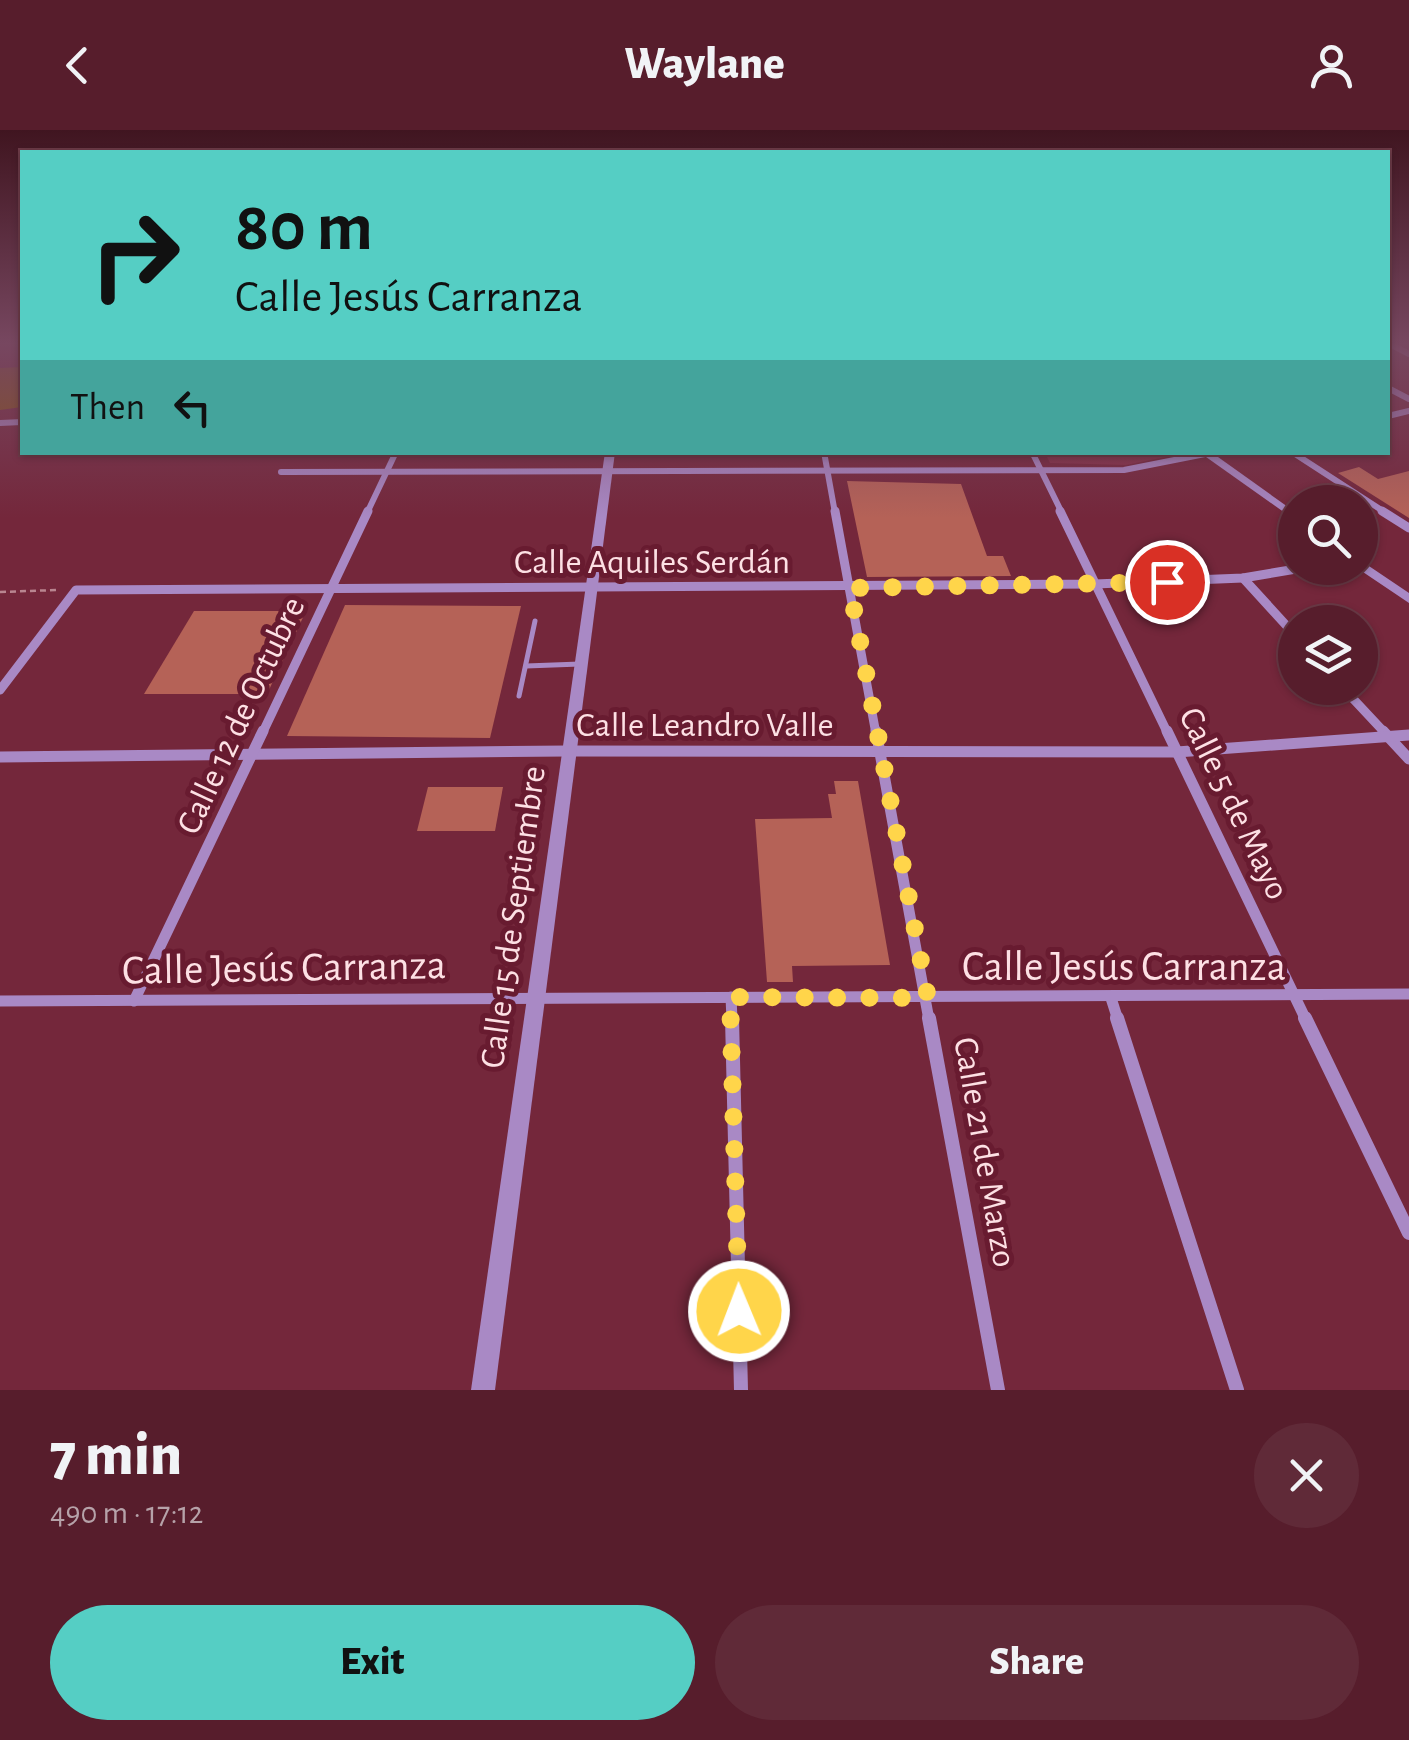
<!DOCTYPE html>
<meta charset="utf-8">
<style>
body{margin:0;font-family:"Alegreya Sans",sans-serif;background:#602a38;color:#f1f3f6;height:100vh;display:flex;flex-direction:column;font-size:38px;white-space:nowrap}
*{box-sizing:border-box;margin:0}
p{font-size:32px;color:#b6a2a9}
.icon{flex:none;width:55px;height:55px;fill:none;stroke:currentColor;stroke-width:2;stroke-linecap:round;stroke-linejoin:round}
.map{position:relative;height:1260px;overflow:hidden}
.side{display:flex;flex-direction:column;background:#571d2c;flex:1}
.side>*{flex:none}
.guide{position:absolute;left:20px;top:20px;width:1370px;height:305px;border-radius:0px;box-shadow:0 2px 8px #0004,0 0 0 2px #6d3b48;background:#55cec4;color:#111;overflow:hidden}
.fabs{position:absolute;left:1278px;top:355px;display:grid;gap:20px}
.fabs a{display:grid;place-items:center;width:100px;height:100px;border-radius:50%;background:#571d2c;box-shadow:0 2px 8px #0004,0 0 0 2px #6d3b48;font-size:50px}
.pin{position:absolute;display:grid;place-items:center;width:85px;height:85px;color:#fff;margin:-42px;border:5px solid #fff;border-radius:50%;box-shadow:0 2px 10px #0007}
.me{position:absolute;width:110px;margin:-55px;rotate:359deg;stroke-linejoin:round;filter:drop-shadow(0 0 8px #0008)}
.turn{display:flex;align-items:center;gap:35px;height:210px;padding:0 50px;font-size:45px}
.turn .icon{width:130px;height:130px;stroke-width:2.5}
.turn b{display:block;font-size:70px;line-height:85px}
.then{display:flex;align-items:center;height:95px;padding:0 50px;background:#0003;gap:20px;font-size:38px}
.round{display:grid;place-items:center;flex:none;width:105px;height:105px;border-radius:52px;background:#602a38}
.headline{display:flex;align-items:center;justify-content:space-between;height:170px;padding:0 50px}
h1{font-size:60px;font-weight:800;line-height:75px}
.action{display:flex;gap:20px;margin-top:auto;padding:20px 50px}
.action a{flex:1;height:115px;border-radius:60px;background:#55cec4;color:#111;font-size:40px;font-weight:800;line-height:115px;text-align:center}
.action a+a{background:#602a38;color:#f1f3f6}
header{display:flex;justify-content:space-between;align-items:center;height:130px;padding:0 50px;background:#571d2c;font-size:45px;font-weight:800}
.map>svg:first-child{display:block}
.built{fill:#843046}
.green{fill:#85540f}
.building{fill:#b56257}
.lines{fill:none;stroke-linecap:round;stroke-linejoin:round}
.path{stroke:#b98590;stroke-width:2.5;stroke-dasharray:6 4;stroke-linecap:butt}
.service{stroke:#a989c5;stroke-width:5}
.minor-far3{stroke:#a989c5;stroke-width:6}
.minor-far2{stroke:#a989c5;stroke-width:9}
.minor-far1{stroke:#a989c5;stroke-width:11}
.minor{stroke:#a989c5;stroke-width:14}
.tertiary{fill:#a989c5;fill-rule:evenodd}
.route{stroke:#ffd54a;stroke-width:18;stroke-dasharray:0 32.4}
.labels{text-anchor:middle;stroke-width:10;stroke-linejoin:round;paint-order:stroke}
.street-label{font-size:35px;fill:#fde0e4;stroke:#681b30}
.near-street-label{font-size:42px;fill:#fde0e4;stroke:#681b30}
</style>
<header><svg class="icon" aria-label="back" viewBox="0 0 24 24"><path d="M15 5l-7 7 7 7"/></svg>Waylane<svg class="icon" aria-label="person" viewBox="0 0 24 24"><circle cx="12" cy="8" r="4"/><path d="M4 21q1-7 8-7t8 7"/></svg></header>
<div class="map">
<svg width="1409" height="1260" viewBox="0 0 1409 1260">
<rect width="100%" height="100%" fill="#74273b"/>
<path class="built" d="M1045 323H1186L1126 335 1050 333Z"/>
<path class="green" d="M22 237V277L0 280V238Z"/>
<g class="building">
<path d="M1359 337 1378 349 1409 341V388L1338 343Z"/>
<path d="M847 351 961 354 987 426H1003L1011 446 867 447Z"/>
<path d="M345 475 521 476 490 608 287 606Z"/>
<path d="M194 481H306L267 564H144Z"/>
<path d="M834 651H858L890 835 792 836 793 852H767L755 689 832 688 828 664H836Z"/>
<path d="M428 657H503L495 701H417Z"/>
</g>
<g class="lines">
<path class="path" d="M0 462 58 460"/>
<g class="service">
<path d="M526 536 580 534"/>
<path d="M519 566 535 491"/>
</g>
<g class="minor-far3">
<path d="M1388 213 1409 224"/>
<path d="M1388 258 1409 269"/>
<path d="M1388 286 1409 281"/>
<path d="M824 322 835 383"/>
<path d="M1032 322 1062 383"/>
<path d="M1292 322 1386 383"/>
<path d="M281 342 1124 340 1215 322"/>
<path d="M367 383 396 322"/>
</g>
<g class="minor-far2">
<path d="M835 381 876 604"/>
<path d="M1060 381 1168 604"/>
<path d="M1382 381 1409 398"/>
<path d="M1243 448 1295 505"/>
<path d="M1343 558 1386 604"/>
<path d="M0 560 76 460 1095 454 1243 448 1302 438"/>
<path d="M262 604 368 381"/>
</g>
<g class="minor-far1">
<path d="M876 601 929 890"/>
<path d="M1167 601 1306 890"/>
<path d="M1383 601 1409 629"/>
<path d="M0 627 567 621 1177 622 1409 605"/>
<path d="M731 867 732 890"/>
<path d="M1111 868 1118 890"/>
<path d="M0 871 1409 864"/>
<path d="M134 871 263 601"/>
</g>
<g class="minor">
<path d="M732 888 741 1260"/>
<path d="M929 888 998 1260"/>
<path d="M1117 888 1237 1260"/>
<path d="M1305 888 1409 1103"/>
</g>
<g class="tertiary">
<path d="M22 289V295L0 296V290Z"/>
<path d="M605 322H615L495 1260H471Z"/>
<path d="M1199 322H1211L1295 382V390Z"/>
<path d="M1360 430 1409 463V473L1357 438H1360Z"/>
</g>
</g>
<linearGradient id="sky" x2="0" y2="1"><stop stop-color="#401520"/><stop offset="0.55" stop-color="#774760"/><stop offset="1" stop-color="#774760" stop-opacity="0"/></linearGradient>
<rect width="1409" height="388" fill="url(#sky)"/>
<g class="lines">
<path class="route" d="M739 1181 730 867 928 868 850 458 1167 452"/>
</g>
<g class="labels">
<g class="street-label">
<text x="652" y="443">Calle Aquiles Serdán</text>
<text transform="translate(240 585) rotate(-65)" y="12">Calle 12 de Octubre</text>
<text x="705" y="606">Calle Leandro Valle</text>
<text transform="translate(1235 673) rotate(64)" y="12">Calle 5 de Mayo</text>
<text transform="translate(512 787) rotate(-82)" y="12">Calle 15 de Septiembre</text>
<text transform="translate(986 1022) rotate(80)" y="12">Calle 21 de Marzo</text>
</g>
<g class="near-street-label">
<text x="1124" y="850">Calle Jesús Carranza</text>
<text transform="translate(284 836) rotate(-1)" y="15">Calle Jesús Carranza</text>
</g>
</g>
</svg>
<div class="fabs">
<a><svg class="icon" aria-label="search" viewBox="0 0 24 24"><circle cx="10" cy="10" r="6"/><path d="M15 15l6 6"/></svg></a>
<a><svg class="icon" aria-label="layers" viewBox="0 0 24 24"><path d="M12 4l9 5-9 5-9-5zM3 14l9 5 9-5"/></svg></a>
</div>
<div class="pin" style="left:1167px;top:452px;background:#d93025"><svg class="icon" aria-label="arrive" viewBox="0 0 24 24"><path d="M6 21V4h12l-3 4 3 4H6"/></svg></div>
<svg class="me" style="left:739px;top:1181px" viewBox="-20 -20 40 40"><circle r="17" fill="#ffd54a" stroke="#fff" stroke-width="3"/><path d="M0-11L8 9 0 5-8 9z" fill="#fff"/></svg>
<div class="guide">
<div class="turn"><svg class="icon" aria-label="right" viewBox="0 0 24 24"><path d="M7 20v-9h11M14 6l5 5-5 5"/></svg><div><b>80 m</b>Calle Jesús Carranza</div></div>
<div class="then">Then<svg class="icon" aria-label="left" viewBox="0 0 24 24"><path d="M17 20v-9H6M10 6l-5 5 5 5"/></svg></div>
</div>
</div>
<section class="side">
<div class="headline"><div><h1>7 min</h1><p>490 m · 17:12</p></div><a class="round"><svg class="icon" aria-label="close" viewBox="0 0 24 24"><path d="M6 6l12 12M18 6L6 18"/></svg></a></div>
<div class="action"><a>Exit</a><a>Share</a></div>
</section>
